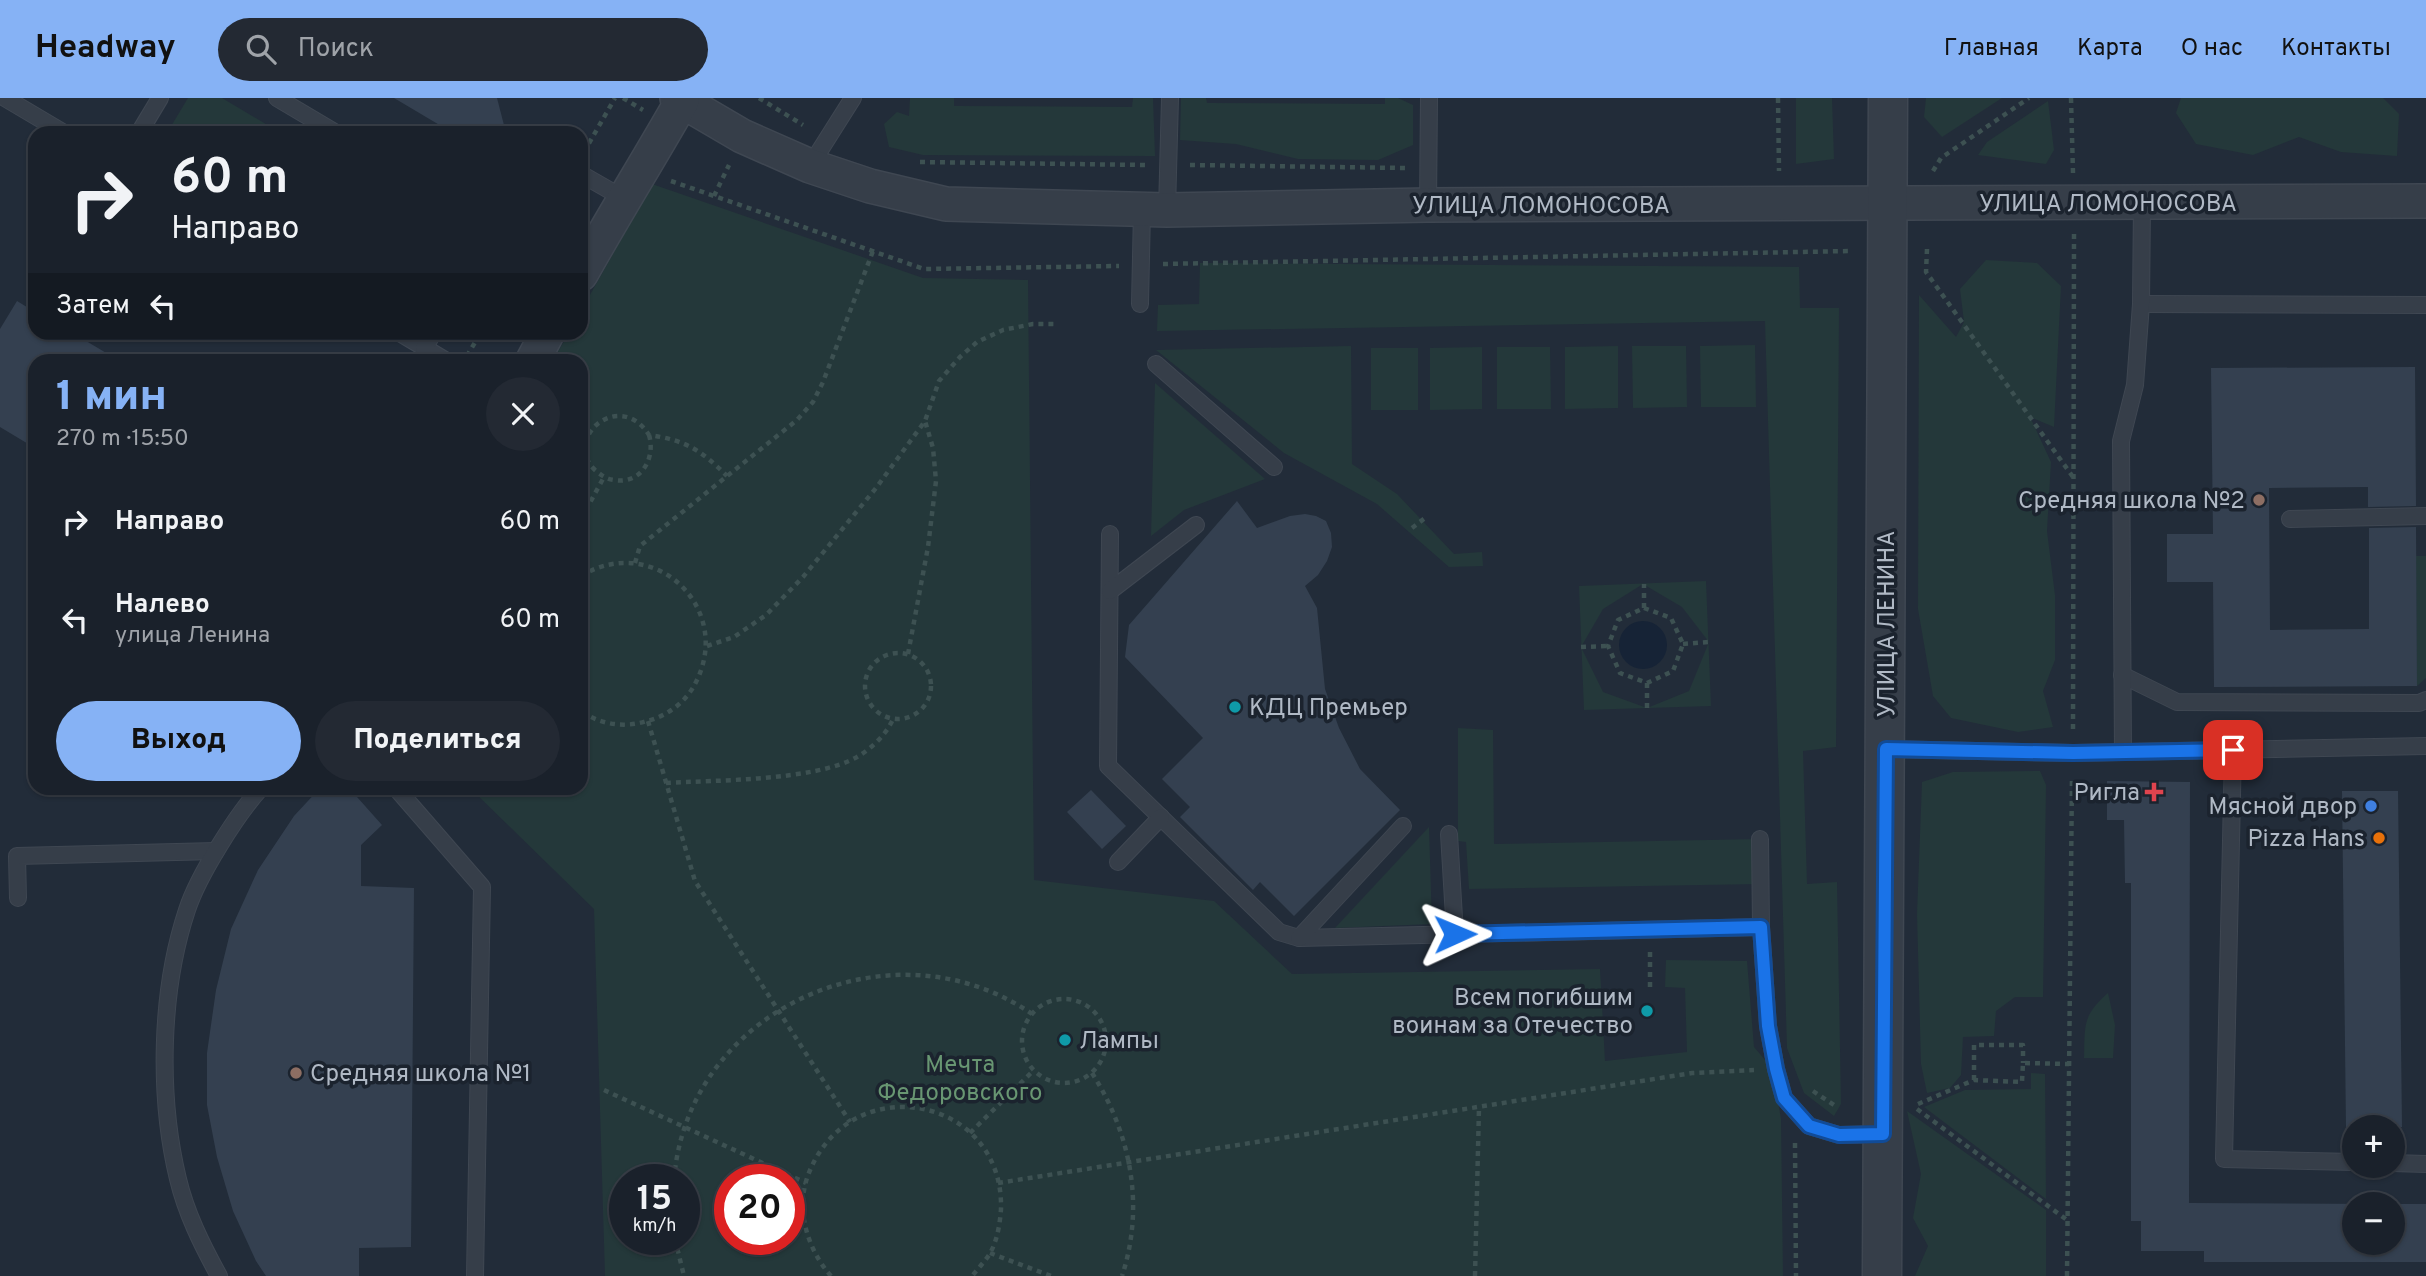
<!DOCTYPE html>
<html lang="ru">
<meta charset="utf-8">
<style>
body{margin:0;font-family:Overpass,sans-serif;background:#232933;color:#f1f3f6;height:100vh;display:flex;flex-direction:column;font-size:26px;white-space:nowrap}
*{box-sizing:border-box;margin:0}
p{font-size:23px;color:#9fa3a9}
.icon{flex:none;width:38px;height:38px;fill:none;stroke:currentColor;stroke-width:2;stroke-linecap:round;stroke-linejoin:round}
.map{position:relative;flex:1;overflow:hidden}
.drawer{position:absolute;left:28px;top:256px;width:560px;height:441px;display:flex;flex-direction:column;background:#1a212b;border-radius:21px;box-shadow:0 2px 5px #0004,0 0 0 2px #383e47}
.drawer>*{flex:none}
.top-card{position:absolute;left:28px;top:28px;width:560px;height:214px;border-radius:21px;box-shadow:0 2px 5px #0004,0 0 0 2px #383e47;background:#1a212b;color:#f1f3f6;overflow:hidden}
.fabs{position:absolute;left:2342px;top:1017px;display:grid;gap:14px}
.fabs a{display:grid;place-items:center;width:63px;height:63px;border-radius:50%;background:#1a212b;box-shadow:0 2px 5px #0004,0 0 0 2px #383e47;font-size:35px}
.speed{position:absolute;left:609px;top:1066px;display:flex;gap:14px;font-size:35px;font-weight:700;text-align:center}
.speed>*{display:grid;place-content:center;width:91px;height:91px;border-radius:50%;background:#1a212b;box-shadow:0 2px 5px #0004,0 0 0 2px #383e47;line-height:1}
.speed small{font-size:18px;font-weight:400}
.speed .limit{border:10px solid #d22;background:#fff;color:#111}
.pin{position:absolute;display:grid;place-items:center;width:60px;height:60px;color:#fff;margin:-30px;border-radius:14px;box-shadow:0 4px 10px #0006}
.me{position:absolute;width:77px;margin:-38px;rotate:89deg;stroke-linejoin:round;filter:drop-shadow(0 0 5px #0008)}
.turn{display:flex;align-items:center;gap:24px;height:147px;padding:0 28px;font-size:32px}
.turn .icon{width:91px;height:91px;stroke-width:2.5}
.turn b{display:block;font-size:49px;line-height:60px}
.then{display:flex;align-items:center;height:66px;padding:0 28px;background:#0003;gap:14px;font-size:26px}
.round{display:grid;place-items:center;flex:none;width:74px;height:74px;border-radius:37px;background:#232933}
.head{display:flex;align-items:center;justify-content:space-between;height:119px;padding:0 28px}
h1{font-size:42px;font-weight:800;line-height:52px;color:#86b2f5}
.cta{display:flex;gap:14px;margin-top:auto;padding:14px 28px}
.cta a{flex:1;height:80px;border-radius:42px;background:#86b2f5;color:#111;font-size:28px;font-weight:800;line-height:80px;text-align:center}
.cta a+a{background:#232933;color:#f1f3f6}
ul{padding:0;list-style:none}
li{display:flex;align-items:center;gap:21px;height:98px;padding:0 28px}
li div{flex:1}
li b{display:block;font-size:26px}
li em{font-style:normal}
header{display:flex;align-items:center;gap:42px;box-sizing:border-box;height:98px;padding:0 35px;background:#86b2f5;color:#111}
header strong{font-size:33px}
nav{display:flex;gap:38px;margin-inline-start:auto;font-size:24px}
.search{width:490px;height:63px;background:#232933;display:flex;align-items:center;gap:18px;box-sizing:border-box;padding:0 24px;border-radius:38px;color:#9fa3a9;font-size:26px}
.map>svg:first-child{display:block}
.green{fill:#24383a;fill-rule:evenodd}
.water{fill:#162336}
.building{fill:#344050}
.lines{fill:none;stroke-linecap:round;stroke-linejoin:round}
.service-casing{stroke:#3f4752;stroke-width:18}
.minor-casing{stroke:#3f4752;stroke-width:36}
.tertiary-casing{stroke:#3f4752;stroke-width:41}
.path{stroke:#3d5152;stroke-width:4.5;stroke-dasharray:5 5;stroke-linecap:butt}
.service{stroke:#363e49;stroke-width:16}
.minor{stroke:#363e49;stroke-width:33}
.tertiary{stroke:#363e49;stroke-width:38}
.route-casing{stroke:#114b97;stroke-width:18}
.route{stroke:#1a73e8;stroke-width:12}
.education-dot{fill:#8d6e63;stroke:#1b232e;stroke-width:2.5}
.culture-dot{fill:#0f9aa8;stroke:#1b232e;stroke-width:2.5}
.health-dot{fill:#e0444e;stroke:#1b232e;stroke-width:2.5}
.shop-dot{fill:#3f7fe0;stroke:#1b232e;stroke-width:2.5}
.food-dot{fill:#e8710a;stroke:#1b232e;stroke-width:2.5}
.labels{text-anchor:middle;stroke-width:7;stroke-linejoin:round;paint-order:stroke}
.street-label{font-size:24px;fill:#b0b9c5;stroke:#1b232e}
.poi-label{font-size:24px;fill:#b0b9c5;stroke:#1b232e;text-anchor:end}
.park-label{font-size:24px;fill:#689672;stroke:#1b232e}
</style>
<header>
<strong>Headway</strong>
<div class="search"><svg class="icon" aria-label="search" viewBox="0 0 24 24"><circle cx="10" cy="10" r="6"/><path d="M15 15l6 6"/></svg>Поиск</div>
<nav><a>Главная</a><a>Карта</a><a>О нас</a><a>Контакты</a></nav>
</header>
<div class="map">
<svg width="2426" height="1178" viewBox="0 0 2426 1178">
<rect width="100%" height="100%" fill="#222c39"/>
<g class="green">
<path d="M188 0H222L281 35H167Z"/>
<path d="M910 0H954V8L1132 9 1133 0H1153L1155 58 923 57 889 49 884 26 897 14 909 18Z"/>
<path d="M1181 0H1206L1207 5 1385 6V0H1398L1413 7V47L1378 62 1298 61 1236 46 1180 42Z"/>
<path d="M1796 0H1832L1834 61 1796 66Z"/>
<path d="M1926 0H2002L1942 39 1924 19Z"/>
<path d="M2181 0H2383L2399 16 2397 58 2341 54 2299 39 2253 57 2196 46 2176 15Z"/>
<path d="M2048 3 2054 52 2046 66 1978 57 1987 44Z"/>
<path d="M652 86 923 180 1028 182 1034 782 1214 803 1292 876 1600 871 1605 963 1687 954 1685 890 1665 889 1666 862 1747 863 1754 949 1772 970 1781 1021 1783 1178H605L594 811 470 690H581V262H553L569 235 581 234V213ZM625 1082H684V1141H625ZM730 1082H789V1141H730Z"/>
<path d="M1986 162 2037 165 2061 188 2054 329 2030 319 2051 364 2047 433 2055 497V562L2043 593 2053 629 2018 634 1951 620 1933 598 1918 511 1919 197 1956 239 1964 224 1960 191Z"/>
<path d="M1200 165 1799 169 1800 210H1839L1836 649 1803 653 1807 786 1837 784 1841 1006 1834 1018 1804 995 1787 950 1765 223 1157 233 1158 207 1199 206Z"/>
<path d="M1755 247 1756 309H1701L1700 248Z"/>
<path d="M1351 248 1352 366 1397 396 1454 456 1482 454 1483 468 1449 469 1377 406 1284 355 1156 252Z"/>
<path d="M1618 248V310L1565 311V249Z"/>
<path d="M1632 248H1686L1687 309 1633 310Z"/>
<path d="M1482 249V311L1430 312V250Z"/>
<path d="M1497 249H1550L1551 311H1497Z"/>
<rect x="1371" y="250" width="47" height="62"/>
<path d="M1155 285 1265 381 1184 412 1151 438Z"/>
<path d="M2416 458H2426V580L2417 588Z"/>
<path d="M1706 483 1711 608 1584 612 1579 488ZM1643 486 1682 509 1709 544 1689 593 1647 610 1603 594 1581 549 1603 511Z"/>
<path d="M1458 630 1493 632 1494 746 1760 741 1761 786 1469 791 1466 744 1458 743Z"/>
<path d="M2040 673 2046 687 2043 899H2015L1996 913 1994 938 1963 939 1961 977 1950 990 1927 995 1921 966 1917 816 1922 684 1953 674Z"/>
<path d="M1429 729 1432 826 1335 830Z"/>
<path d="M2108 895 2115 927 2113 960H2084C2085 927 2082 918 2108 895Z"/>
<path d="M2031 975 2045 976 2046 1101 1924 1009 1965 992 2031 991Z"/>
<path d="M1907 1013 2046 1112V1178H1915L1928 1148 1913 1120 1921 1076Z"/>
</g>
<circle class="water" cx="1643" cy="547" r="24"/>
<g class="building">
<path d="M394 0H497L506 35H453Z"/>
<path d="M17 203 35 214V234H71L118 262H35V350L0 329V231Z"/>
<path d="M2415 269 2416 408 2368 409V389L2269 390 2270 532 2369 531V430L2416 429 2417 588 2214 589 2213 484H2167V436H2213L2211 270Z"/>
<path d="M1237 403 1257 430 1290 418 1305 416 1316 418 1326 423 1331 435 1332 449 1327 463 1318 477 1305 488 1317 510 1325 591 1339 630 1360 671 1400 712 1294 818 1260 784 1253 792 1180 719 1190 709 1162 681 1203 640 1125 559 1129 527Z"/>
<path d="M2107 683 2190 684 2189 1105 2374 1106H2354V1144H2392V1106H2426V1164H2204V1153H2141V1123H2131V785H2125L2124 722H2107Z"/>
<path d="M320 690H349L382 727 361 747V788L414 790 411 1149 359 1150V1178H266L256 1163 233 1113 217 1059 207 1007V955L216 892 231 831 258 772 294 718Z"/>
<path d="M1091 692 1126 728 1102 751 1067 714Z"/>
<path d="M2342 693H2398L2402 1029 2346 1030Z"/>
</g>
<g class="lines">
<defs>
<g id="service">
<path d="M5 0 64 35"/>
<path d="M277 0 336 35"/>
<path d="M139 35 160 0"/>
<path d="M810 68 853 0"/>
<path d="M581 76 623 100"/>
<path d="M1428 107 1429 0"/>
<path d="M1167 112 1170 0"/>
<path d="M1140 206 1142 112"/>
<path d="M2141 206 2426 207"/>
<path d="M398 234 445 262"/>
<path d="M424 250 434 234"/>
<path d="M1156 266 1274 369"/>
<path d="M2290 421 2426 418"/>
<path d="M1110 436 1108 668 1279 834 1299 840 1761 829"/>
<path d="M1110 493 1196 427"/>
<path d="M2122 577 2177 604 2419 605 2426 602"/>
<path d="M1886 651 2073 655 2426 648"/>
<path d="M2233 652 2224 1061 2354 1064"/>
<path d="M2123 654 2121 343 2135 287 2141 206 2142 105"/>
<path d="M396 690 482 789 475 1178"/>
<path d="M1449 736 1455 836"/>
<path d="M1760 741 1761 829 1768 928 1776 971 1784 1000 1809 1028 1839 1037 1883 1036"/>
<path d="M1118 764 1161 719"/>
<path d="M18 800 17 758 216 753"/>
<path d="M1299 840 1403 728"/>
<path d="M2392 1065 2426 1066"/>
<path d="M219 1178C202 1147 186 1115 178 1081 158 998 160 893 187 812 198 778 237 716 261 690"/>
</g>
<g id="minor">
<path d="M677 0 742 38 810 68 870 88 946 106 1167 112 1428 107 2426 103"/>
<path d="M581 176C614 117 649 61 682 3"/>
<path d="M533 262 548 234"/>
</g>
<path id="tertiary" d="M1882 1178 1888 0"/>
</defs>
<use href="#service" class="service-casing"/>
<use href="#minor" class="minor-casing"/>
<use href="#tertiary" class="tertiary-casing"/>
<g class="path">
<path d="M623 0 643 12"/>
<path d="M759 0 803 27"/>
<path d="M1778 0 1779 73"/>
<path d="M2071 0 2073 75"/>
<path d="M584 54 615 0"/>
<path d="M920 64 1146 67"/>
<path d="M1190 67 1405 70"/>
<path d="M1933 73 1941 60 2029 0"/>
<path d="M671 83 924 171 1119 168"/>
<path d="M714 98 729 67"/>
<path d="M1927 151 1926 174 2073 379"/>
<path d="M1163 166 1851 153"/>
<path d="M467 258 481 234"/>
<path d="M649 337C656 360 641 387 614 382 606 381 601 377 595 372 562 341 619 290 649 337 685 342 701 352 727 378"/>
<path d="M581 421 604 379"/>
<path d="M1412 430 1425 420"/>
<path d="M635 465 640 448 797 322 813 304 823 284 873 153"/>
<path d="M581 478C653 434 734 509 696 584 687 603 668 618 647 623 625 630 601 627 581 613"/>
<path d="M1644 510 1671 520 1683 546 1673 573 1647 585 1620 575 1608 548 1618 522Z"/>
<path d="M1644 510V486"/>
<path d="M1683 546 1709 544"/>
<path d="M707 548 734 539 766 517 803 479 876 390 925 323 939 283 960 259 977 244 1003 232 1033 226H1056"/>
<path d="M1581 549 1608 548"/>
<circle cx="898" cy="588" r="33"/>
<path d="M908 556 928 449 936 383 933 350 925 323"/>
<path d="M1647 585V610"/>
<path d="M648 623 695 783 850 1024"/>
<path d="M2073 631 2074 136"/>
<path d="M666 685C717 682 814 683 857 659 872 650 886 637 893 621"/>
<path d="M1650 854V891"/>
<circle cx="1064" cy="943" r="42"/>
<path d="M1092 975C1131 1036 1145 1108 1122 1178"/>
<path d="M1974 982V947H2023V965"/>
<path d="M604 992 806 1085"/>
<path d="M1813 993 1837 1009"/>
<path d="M1918 1006 1974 982 2022 984 2023 965 2069 966"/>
<path d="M1917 1011 2067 1122"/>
<path d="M970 1035 1034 972"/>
<path d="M1795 1045 1796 1178"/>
<path d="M674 1082C687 910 893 820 1032 916"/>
<path d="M998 1085 1692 975 1754 972"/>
<path d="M675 1141 684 1178"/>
<path d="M990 1155 1051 1178"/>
<path d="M831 1178C808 1152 796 1114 807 1080 846 968 1004 996 1001 1111 1000 1126 997 1144 989 1157 984 1164 978 1171 972 1178"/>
<path d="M1475 1178 1479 1009"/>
<path d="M2067 1178 2072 678"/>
</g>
<use href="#service" class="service"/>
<use href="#minor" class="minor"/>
<use href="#tertiary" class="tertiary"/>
</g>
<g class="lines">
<defs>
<path id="route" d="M1455 836 1761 829 1768 928 1776 971 1784 1000 1809 1028 1839 1037 1883 1036 1886 651 2073 655 2233 652"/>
</defs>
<use href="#route" class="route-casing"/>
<use href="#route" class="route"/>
</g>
<g class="education-dot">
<circle cx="2259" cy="402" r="7"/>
<circle cx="296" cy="975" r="7"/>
</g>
<g class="culture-dot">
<circle cx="1235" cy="609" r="7"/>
<circle cx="1647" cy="913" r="7"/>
<circle cx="1065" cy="942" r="7"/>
</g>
<path class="health-dot" d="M2150.5 683.5h7v7h7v7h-7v7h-7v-7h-7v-7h7z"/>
<circle class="shop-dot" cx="2371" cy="708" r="7"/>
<circle class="food-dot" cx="2379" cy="740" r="7"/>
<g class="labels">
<g class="street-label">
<text x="2108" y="113">УЛИЦА ЛОМОНОСОВА</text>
<text x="1541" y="115">УЛИЦА ЛОМОНОСОВА</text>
<text transform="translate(1886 526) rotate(-90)" y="8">УЛИЦА ЛЕНИНА</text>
</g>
<g class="poi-label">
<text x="2245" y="410">Средняя школа №2</text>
<text x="1249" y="617" text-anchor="start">КДЦ Премьер</text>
<text x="2140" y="702">Ригла</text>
<text x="2357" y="716">Мясной двор</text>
<text x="2365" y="748">Pizza Hans</text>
<text x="1633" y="907">Всем погибшим<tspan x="1633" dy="28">воинам за Отечество</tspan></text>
<text x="1079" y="950" text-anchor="start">Лампы</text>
<text x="310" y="983" text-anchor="start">Средняя школа №1</text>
</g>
<g class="park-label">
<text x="960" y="974">Мечта<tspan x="960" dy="28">Федоровского</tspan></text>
</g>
</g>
</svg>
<div class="fabs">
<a>+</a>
<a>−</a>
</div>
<div class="speed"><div>15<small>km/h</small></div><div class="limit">20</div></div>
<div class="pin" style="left:2233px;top:652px;background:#d93025"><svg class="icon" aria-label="arrive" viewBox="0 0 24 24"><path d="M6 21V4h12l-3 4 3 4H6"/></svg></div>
<svg class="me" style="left:1455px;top:836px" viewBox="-20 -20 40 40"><path d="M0-17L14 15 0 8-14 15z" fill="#1a73e8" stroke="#fff" stroke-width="4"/></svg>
<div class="top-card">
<div class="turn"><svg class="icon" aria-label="right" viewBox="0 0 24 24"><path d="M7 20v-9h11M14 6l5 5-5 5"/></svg><div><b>60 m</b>Направо</div></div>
<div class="then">Затем<svg class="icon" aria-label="left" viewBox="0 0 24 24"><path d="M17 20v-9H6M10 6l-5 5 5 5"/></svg></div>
</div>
<section class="drawer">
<div class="head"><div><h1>1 мин</h1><p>270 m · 15:50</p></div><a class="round"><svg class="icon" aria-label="close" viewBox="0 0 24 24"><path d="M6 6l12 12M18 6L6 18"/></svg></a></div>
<ul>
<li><svg class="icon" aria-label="right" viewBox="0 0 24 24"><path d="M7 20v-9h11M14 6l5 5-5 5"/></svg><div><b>Направо</b></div><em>60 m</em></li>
<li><svg class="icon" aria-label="left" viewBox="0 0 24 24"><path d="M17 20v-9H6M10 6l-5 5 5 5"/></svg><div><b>Налево</b><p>улица Ленина</p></div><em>60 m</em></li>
</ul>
<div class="cta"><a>Выход</a><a>Поделиться</a></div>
</section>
</div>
